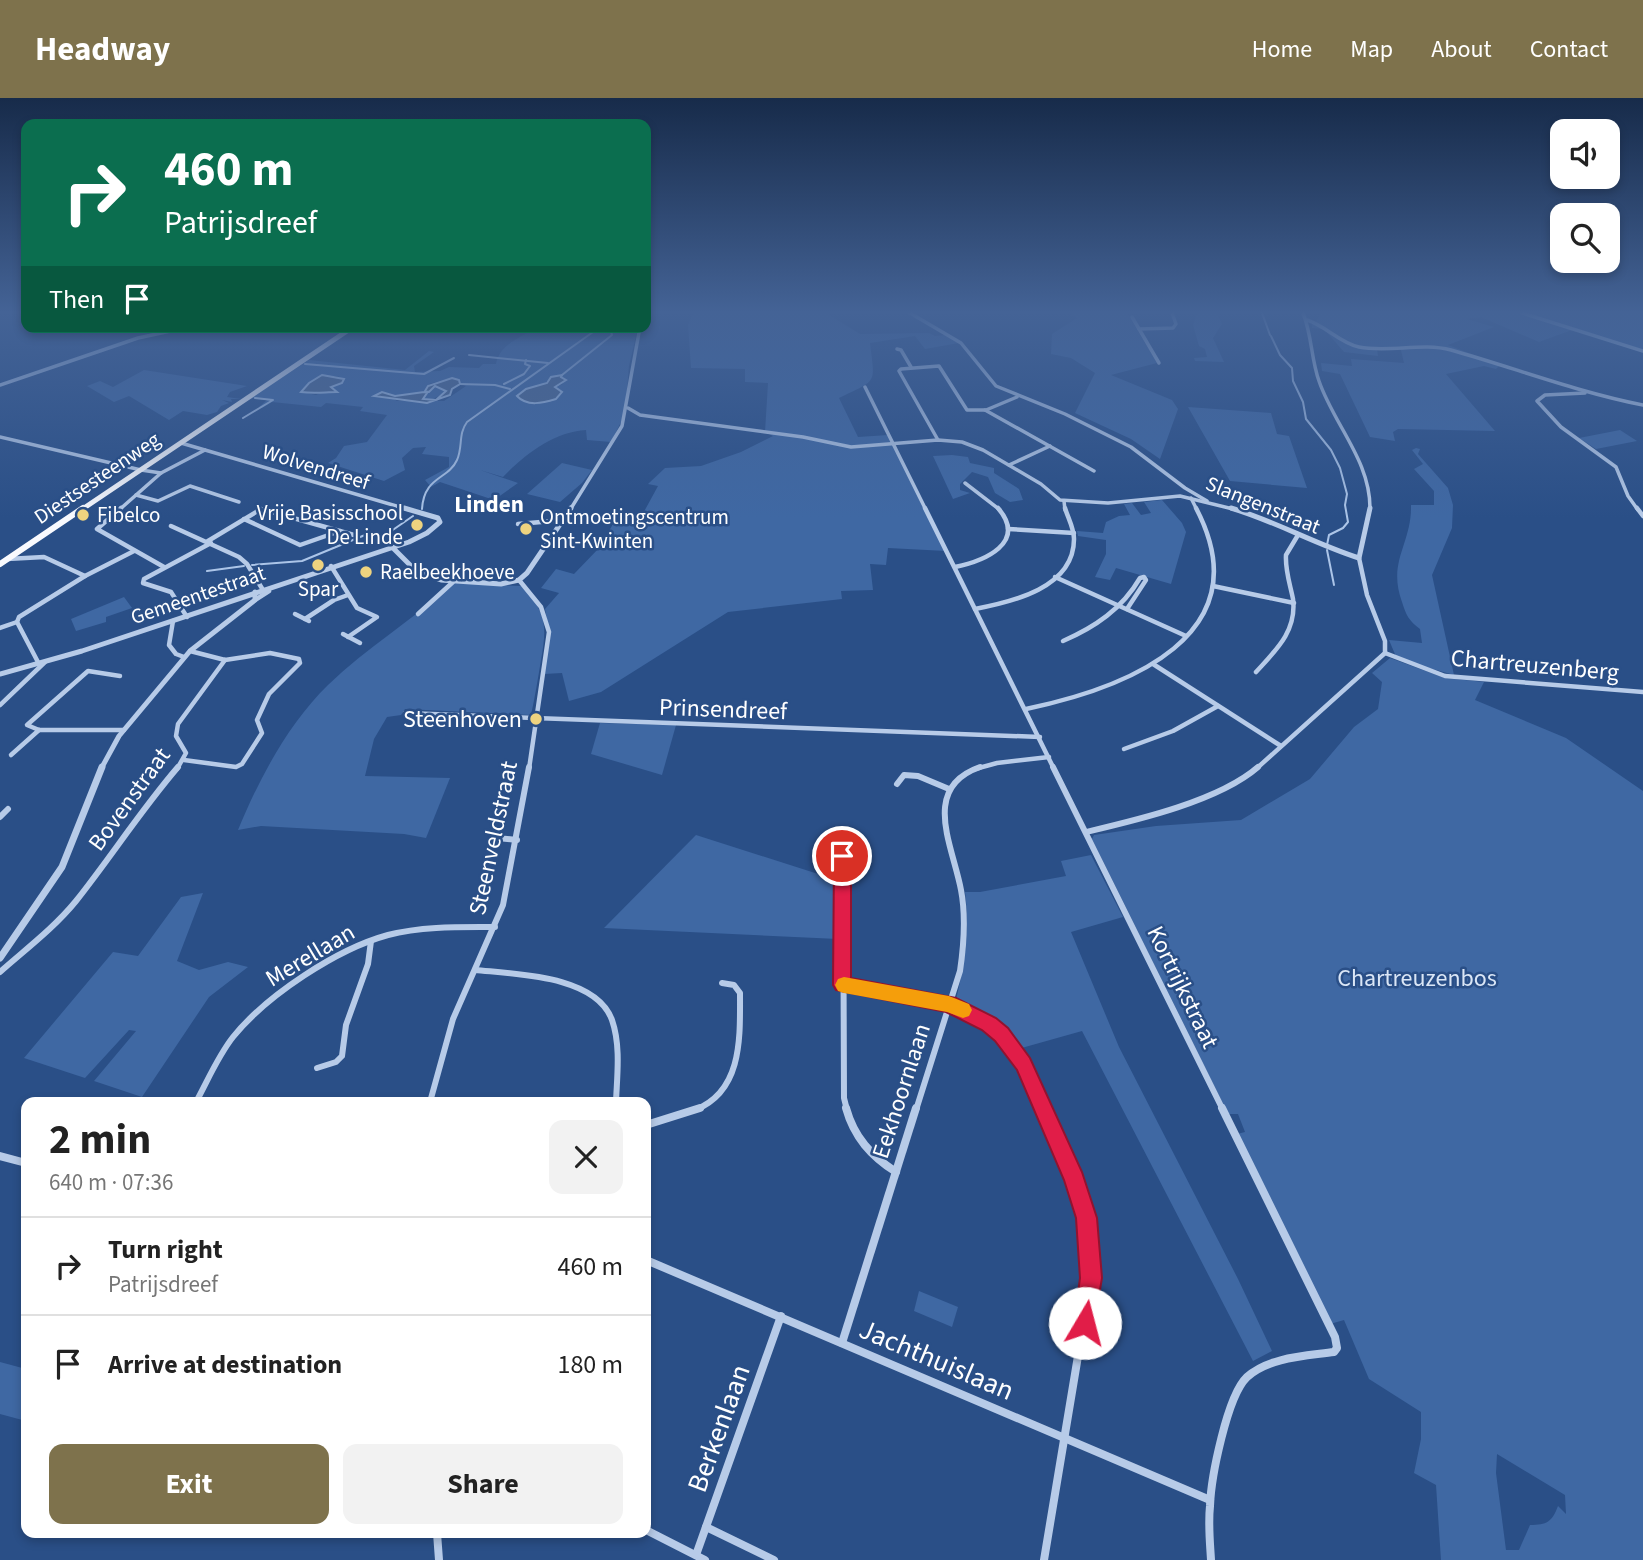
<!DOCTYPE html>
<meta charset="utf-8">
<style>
body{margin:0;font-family:"Source Sans 3",sans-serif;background:#f2f2f2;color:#222;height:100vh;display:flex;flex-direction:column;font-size:26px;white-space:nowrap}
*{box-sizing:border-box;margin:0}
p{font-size:23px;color:#767676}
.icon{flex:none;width:38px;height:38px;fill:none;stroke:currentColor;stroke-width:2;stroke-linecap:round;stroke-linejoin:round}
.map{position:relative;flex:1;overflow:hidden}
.sheet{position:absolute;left:21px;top:999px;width:630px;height:441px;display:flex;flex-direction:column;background:#fff;border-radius:14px;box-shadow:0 4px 10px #0003}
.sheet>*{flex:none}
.banner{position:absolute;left:21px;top:21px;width:630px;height:214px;border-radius:14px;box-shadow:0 4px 10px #0003;background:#0b6e4f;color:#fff;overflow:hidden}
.fabs{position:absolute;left:1550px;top:21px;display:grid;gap:14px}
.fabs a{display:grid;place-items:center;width:70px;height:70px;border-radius:14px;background:#fff;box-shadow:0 4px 10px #0003;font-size:35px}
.pin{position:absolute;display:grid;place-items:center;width:60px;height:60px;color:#fff;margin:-30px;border:4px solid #fff;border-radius:50%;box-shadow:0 2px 7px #0007}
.me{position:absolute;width:77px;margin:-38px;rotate:8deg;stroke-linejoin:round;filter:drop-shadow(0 0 5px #0008)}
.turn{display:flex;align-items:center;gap:24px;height:147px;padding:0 28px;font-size:32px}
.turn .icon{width:91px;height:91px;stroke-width:2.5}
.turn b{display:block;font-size:49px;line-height:60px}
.then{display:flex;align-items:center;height:66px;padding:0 28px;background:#0003;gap:14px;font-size:26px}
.round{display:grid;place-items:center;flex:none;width:74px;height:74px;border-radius:14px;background:#f2f2f2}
.headline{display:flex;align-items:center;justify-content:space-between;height:119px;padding:0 28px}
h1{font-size:42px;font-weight:700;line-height:52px}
.button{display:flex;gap:14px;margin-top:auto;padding:14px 28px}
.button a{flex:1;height:80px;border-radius:14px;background:#7e724c;color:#fff;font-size:28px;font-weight:700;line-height:80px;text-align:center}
.button a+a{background:#f2f2f2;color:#222}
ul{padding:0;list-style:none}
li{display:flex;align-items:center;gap:21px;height:98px;padding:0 28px;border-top:2px solid #e0e0e0}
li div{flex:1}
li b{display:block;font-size:26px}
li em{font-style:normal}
header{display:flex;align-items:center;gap:42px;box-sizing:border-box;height:98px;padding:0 35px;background:#7e724c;color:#fff}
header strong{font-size:33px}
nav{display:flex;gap:38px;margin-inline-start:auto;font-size:24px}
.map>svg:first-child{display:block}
.green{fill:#3f68a3;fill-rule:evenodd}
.water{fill:#4c668e;stroke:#acc5e8;stroke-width:2}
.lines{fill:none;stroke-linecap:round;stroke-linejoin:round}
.stream{stroke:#acc5e8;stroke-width:2}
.minor-far3{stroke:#b7cbe8;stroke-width:3.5}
.minor-far2{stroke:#b7cbe8;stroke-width:4.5}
.minor-far1{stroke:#b7cbe8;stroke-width:6}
.minor{stroke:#b7cbe8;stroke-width:8}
.tertiary-far2{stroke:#b7cbe8;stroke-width:3.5}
.tertiary-far1{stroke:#b7cbe8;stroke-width:5}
.tertiary{stroke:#b7cbe8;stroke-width:7}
.primary-far1{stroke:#f9fafe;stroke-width:5}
.primary{stroke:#f9fafe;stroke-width:6}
.route{fill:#e11d48;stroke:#92132f;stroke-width:2}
.slow{fill:#f59e0b}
.poi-dot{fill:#eed37f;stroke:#2a4f87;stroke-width:2.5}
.labels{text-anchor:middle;stroke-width:5;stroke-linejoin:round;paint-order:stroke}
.far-street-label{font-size:21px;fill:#fff;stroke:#2a4f87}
.far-poi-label{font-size:21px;fill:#fff;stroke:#2a4f87;text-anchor:start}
.far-quarter-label{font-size:23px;font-weight:bold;fill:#fff;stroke:#2a4f87}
.street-label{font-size:24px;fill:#fff;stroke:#2a4f87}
.poi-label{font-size:24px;fill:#fff;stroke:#2a4f87;text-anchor:end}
.park-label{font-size:24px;fill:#dae6f6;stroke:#2a4f87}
.near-street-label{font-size:28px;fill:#fff;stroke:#2a4f87}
</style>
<header>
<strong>Headway</strong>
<nav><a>Home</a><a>Map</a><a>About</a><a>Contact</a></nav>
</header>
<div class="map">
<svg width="1643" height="1462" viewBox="0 0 1643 1462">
<rect width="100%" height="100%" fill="#2a4f87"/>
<g class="green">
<path d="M693 215H826L860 236 929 235 935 238 946 237 959 245 925 251 915 238 870 245C875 287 878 281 839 300L858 339 888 337 946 453 888 450 886 467 870 466 873 492 841 493 842 501 728 514 601 594 569 603 562 575 544 576 550 539 545 511 559 495 541 490 556 471 574 476 600 449 613 426 640 421 658 388 648 386 665 370 701 368 741 354 773 338 765 334 768 285 745 284V271L691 270 688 227Z"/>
<path d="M1069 215H1127L1157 265 1111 277 1172 302 1178 311 1160 361 1131 341 1075 315 1095 275 1071 260 1051 256 1052 236 1077 220Z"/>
<path d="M1197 215H1217L1222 226 1213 240 1224 264 1195 263 1194 260 1207 259 1205 251 1199 248 1193 227Z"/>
<path d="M1321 215H1643V252L1572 232 1539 244 1481 219 1467 221 1494 229 1448 247 1500 267 1496 271 1484 268 1446 276 1495 333 1398 331 1393 334 1395 343 1370 339 1340 276 1322 273 1321 265 1352 268 1351 261 1404 265 1400 248 1377 251 1378 258 1344 254 1324 231 1312 230V224L1315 225Z"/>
<path d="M539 229H638L629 268 625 316 611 344 587 342 586 332C554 334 525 356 503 379L480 372 518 385 494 402 440 384 431 389 425 382 449 369V359L422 356 426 349 413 350 402 360 405 372 384 383 328 365 336 360 344 348 367 344 387 317 360 313 363 309 326 305 321 309 272 304 262 310 259 309 267 302 253 300 246 303 309 262 405 272 429 253 434 254 414 268 415 274 440 273 449 269 479 270 483 266H496C499 246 523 238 539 229ZM335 278 340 279 342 285 331 289 336 295 325 293 316 297 302 294 316 281ZM551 279 563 286 555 289 561 294C548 310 534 303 518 296 529 288 543 290 551 279ZM447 281 466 288 444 303H397L391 299 374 298 382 294 395 298 424 294 426 295 422 300 431 302 447 294 438 288 431 292 429 286Z"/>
<path d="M144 272 247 288 230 294 227 299 241 301H231L232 304 222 302 229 305 221 308 217 314 207 317 183 313 169 322 129 298 114 304 87 288 100 283 113 289Z"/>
<path d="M1188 309 1271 315 1277 336 1289 338 1307 390 1230 383Z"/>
<path d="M1620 332 1637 343 1596 351 1579 340Z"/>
<path d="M1416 350 1420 351 1418 356 1448 390 1453 407 1452 430 1432 477 1454 577 1397 561 1389 542 1422 545 1420 531C1409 523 1406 517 1402 504 1387 463 1412 446 1411 407H1434V393L1414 371 1423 366 1412 352Z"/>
<path d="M952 357 968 359 970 365 994 370V375L1019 391 1023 402 1010 404 995 395 988 379 972 374 960 386V392L970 395 953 401 933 358Z"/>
<path d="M562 365 592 372 582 385 560 404 527 396Z"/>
<path d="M1162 402 1182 425 1186 434 1171 486 1116 470 1110 482 1095 479 1106 456V442L1078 438 1077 433 1103 435 1106 424 1119 418 1130 417 1124 406 1132 405 1141 417 1151 415 1144 404Z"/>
<path d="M454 485 521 488C547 513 547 529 541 562 538 580 535 599 531 617L405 611 401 617 387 619 374 641 365 678 450 680 426 740 404 736 261 728 238 732C259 681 288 626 328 587 366 550 414 521 454 485Z"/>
<path d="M124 499 132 510 106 519V524L76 533 71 521Z"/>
<path d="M1390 560 1445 580 1484 584 1475 602 1566 640 1643 693V1462H1441L1436 1387 1414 1375 1421 1341V1314L1369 1281 1344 1222 1330 1226 1237 1036 1245 1034 1238 1016H1228L1092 741 1094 737 1156 728 1241 722 1310 681 1354 629 1378 611 1382 584 1372 575ZM1497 1356 1565 1397 1566 1416 1558 1408C1552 1424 1547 1427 1530 1427L1519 1452H1506L1496 1375Z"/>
<path d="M600 625 676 627 662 677 591 656Z"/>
<path d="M696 737 840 783 838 841 604 830Z"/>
<path d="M1091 757 1123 819 1071 834 1119 949 1238 1181 1272 1253 1253 1263 1082 933 1018 951C1001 929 981 914 956 902 965 864 970 832 965 794H980L1066 778 1061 763Z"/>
<path d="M203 795 177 863 199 872 228 864 248 869 209 899 142 999 94 983 136 933 129 932 85 980 24 960 113 854 138 858 181 799Z"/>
<path d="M919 1193 958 1209 952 1229 914 1213Z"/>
<path d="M0 1264 26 1271V1323L0 1316Z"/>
</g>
<g class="water">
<path d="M322 277 344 281 342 285 331 289 337 294C325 294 315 296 301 294L309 285Z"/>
<path d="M562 277 561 279 566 282 555 289 562 294 556 301C543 305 527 309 517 298L526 291 547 285 551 279Z"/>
<path d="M452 280 459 282 460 286 452 291 450 297 427 305 374 298 382 294 395 298 424 294 427 295 423 301 436 302 446 293 435 288 429 294 425 293 428 288Z"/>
</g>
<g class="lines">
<g class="stream">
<path d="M1262 215 1270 237"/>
<path d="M1271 238 1280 257 1292 270 1293 283 1303 304 1306 321 1331 352 1340 370 1347 396 1345 407 1348 424 1343 430 1329 437 1327 447"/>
<path d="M469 257 548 265"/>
<path d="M305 266 424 276 454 260"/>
<path d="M562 277 612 237 610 229"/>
<path d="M460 286 495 287 510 291"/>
<path d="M504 286 524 276 530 268 525 266 526 262"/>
<path d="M243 320 273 302 255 300"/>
<path d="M422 411C424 378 448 382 457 362 463 349 458 336 467 324L600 229"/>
<path d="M1327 452 1334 487"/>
<path d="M252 467 302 463 365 437 384 438 413 418"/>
<path d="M207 473 244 468"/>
</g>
<g class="minor-far3">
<path d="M910 215 961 245 996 288 1065 316 1131 349 1185 390 1207 403"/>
<path d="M1522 215 1643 253"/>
<path d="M1132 219 1159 265"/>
<path d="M1307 222C1326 228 1340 245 1359 249 1389 255 1422 244 1451 252 1515 270 1577 294 1643 307"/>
<path d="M1139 231 1173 230 1176 226 1172 215"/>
<path d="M897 251 901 252 911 269"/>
<path d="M0 287 138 240 189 229"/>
<path d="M865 289 926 412"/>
<path d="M1585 295 1545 297 1537 303 1561 329 1616 369 1628 398 1638 412"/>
<path d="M985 312 1094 373"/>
<path d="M938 342 899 273 901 271 939 268 967 312H986L1017 299"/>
<path d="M1009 367 1050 348"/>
<path d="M141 372 161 375"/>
<path d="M965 385 1000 412"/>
<path d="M136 397 158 403 190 388 239 404"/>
<path d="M1191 400 1197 412"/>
<path d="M1064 403 1065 412"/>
<path d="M119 412 161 375 205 352"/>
<path d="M260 412H264"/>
</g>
<g class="minor-far2">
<path d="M121 410 97 431 164 469"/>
<path d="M925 410 1054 671"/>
<path d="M1637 410 1643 418"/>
<path d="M244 421 300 447 340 433"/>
<path d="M518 426 564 422"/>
<path d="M171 428 239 459 247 466 263 492"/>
<path d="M1008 431 1074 435"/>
<path d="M208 443 261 411 354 437"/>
<path d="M7 461 44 459 85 478"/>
<path d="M331 468 357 510 377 519 348 539"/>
<path d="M955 469C984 463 1028 445 998 410"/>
<path d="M1055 479 1186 538"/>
<path d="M519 482 541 509 549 534 529 671"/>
<path d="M1213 488 1294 505"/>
<path d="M255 502 269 493"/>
<path d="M975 511C1012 504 1074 490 1074 441 1074 430 1068 420 1065 410"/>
<path d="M295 516 309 523"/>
<path d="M418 516 453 484"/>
<path d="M187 519 171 494 143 485 144 481 211 445"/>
<path d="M305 521 334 502 348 497"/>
<path d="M173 523 169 547 176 556 184 559"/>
<path d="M0 530 17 524"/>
<path d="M343 536 360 545"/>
<path d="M1063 543C1095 529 1122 511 1140 480L1144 479 1146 482 1127 511"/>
<path d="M1385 555 1445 578 1643 594"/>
<path d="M39 566 17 524 19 519 85 478 134 453"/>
<path d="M1153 566 1281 648"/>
<path d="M1256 574C1276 552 1297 533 1293 501 1290 486 1285 472 1286 457L1298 437"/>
<path d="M120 578 88 573 27 627 39 632H124"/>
<path d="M0 607 45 564"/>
<path d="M1026 611C1126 590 1263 538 1196 410"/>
<path d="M405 615 1040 639"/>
<path d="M1124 651 1173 633 1218 608"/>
<path d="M11 657 39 632"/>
<path d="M184 662 236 669 242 666 262 635 257 622 269 596 300 565 299 561 270 555 225 562 190 553"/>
<path d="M177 671 186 655 176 638 178 626 225 562"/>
<path d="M975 671 997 665 1049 659"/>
<path d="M1256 671 1385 555V543L1367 497 1359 460"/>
</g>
<g class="minor-far1">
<path d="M1053 669 1223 1012"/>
<path d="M897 686 904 677 918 678 949 691"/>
<path d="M0 719 8 711"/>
<path d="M843 734 844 1000 847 1012"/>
<path d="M1086 734C1137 722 1219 703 1258 669"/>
<path d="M497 740 517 742"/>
<path d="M475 872C515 876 596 877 612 922 621 948 617 978 616 1004"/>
<path d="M0 874C26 851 54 830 76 803 111 759 141 712 178 669"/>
<path d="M842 887C890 895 967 899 1001 936 1021 958 1032 986 1043 1012"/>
<path d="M317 970 336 964 342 958 346 927 368 866 371 843"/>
<path d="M196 1004C208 982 218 958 233 939 267 897 337 851 388 837 422 828 460 829 495 829"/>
<path d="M430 1004 453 921 503 807 529 669"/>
<path d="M695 1012C743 993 740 939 740 895L734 887 722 885"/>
<path d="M916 1012 960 873C964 846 966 818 961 792 953 748 920 690 980 669"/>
</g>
<g class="minor">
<path d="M846 1010C854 1039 871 1058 896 1074"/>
<path d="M1043 1010 1074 1081 1086 1120 1091 1180 1044 1462"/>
<path d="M646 1027 700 1010"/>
<path d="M0 1058 26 1065"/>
<path d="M646 1162 1210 1402"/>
<path d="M842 1245 916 1010"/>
<path d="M706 1429 774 1462"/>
<path d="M646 1432 705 1462"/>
<path d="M437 1435 439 1462"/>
<path d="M696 1457 781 1218"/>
<path d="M1211 1462C1210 1444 1208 1426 1210 1408 1211 1380 1227 1298 1247 1279 1269 1259 1306 1258 1334 1254L1337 1250 1335 1239 1222 1010"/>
</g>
<g class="tertiary-far2">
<path d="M1303 215C1312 237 1311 261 1319 283 1334 327 1371 363 1370 412"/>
<path d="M628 310 640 317 803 339 851 349 938 342 962 344 983 352 1041 386 1060 402 1108 405 1180 398 1237 412"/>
<path d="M0 339 141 372"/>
<path d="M181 345 410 412"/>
<path d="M570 412 622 328 640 229"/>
</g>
<g class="tertiary-far1">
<path d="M1231 410C1275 423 1315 446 1359 460L1370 410"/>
<path d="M392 449 417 474 441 482 501 486 519 482 527 475 571 410"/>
<path d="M0 576 82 553 409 444 427 435 440 424 438 420 404 410"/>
<path d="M101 671 119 638 190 553 255 502V494"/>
</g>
<path class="tertiary" d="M0 860 62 769 102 669"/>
<path class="primary-far1" d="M81 412 353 229"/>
<path class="primary" d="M0 466 83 410"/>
</g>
<linearGradient id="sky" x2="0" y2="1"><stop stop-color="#172b4a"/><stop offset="0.51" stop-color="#446396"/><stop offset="1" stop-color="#446396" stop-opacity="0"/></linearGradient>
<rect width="1643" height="420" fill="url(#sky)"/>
<path class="route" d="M842 751 848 753 851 758V880L956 900 996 920 1008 930 1030 960 1082 1074 1097 1120 1102 1180 1093 1233 1085 1236 1077 1233 1074 1225 1080 1180 1076 1120 1064 1082 1017 972 995 943 982 932 946 914 836 892 833 887 834 758 837 753Z"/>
<path class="slow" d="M844 879 949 898 969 906 972 912 969 918 963 920 947 914 844 895 838 893 835 887 838 881Z"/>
<g class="poi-dot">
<circle cx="83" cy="417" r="7"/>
<circle cx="417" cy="427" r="7"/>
<circle cx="526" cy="431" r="7"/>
<circle cx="318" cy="467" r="7"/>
<circle cx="366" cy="474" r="7"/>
<circle cx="536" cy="621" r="7"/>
</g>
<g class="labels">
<g class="far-street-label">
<text transform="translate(316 369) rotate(17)" y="7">Wolvendreef</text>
<text transform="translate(97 380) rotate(-34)" y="7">Diestsesteenweg</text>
<text transform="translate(1263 407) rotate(22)" y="7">Slangenstraat</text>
<text transform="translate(198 497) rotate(-19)" y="7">Gemeentestraat</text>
</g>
<g class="far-poi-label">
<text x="403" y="422" text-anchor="end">Vrije Basisschool<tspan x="403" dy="24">De Linde</tspan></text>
<text x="97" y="424">Fibelco</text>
<text x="540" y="426">Ontmoetingscentrum<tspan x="540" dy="24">Sint-Kwinten</tspan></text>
<text x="380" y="481">Raelbeekhoeve</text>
<text x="318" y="498" text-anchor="middle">Spar</text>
</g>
<g class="far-quarter-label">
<text x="489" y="414">Linden</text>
</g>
<g class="street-label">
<text transform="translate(1535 567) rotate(5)" y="8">Chartreuzenberg</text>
<text transform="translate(723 611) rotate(2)" y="8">Prinsendreef</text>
<text transform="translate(129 701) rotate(-54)" y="8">Bovenstraat</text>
<text transform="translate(493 740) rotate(-78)" y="8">Steenveldstraat</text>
<text transform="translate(310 857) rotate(-31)" y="8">Merellaan</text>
<text transform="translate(1183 889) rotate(64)" y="8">Kortrijkstraat</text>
<text transform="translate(901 993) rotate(-72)" y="8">Eekhoornlaan</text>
</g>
<g class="poi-label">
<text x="522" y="629">Steenhoven</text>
</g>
<g class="park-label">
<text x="1417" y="888">Chartreuzenbos</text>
</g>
<g class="near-street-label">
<text transform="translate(937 1261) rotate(23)" y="10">Jachthuislaan</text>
<text transform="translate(718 1330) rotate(-70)" y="10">Berkenlaan</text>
</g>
</g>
</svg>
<div class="fabs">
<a><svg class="icon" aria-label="sound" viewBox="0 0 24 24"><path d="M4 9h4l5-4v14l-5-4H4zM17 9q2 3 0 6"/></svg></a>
<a><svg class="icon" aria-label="search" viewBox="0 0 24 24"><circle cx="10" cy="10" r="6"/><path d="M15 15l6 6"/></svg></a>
</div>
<div class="pin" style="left:842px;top:758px;background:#d93025"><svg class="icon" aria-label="arrive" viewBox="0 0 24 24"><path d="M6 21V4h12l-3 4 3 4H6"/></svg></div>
<svg class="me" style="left:1085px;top:1225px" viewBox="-20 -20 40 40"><circle r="19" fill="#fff"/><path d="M0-13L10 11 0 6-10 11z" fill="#e11d48"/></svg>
<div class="banner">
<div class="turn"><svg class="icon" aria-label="right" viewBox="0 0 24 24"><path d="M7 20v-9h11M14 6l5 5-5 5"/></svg><div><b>460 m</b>Patrijsdreef</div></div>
<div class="then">Then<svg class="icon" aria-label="arrive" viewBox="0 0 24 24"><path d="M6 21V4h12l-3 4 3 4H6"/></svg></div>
</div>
<section class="sheet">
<div class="headline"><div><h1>2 min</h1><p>640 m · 07:36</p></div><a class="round"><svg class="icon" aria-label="close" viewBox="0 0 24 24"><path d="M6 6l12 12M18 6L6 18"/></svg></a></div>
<ul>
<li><svg class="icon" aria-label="right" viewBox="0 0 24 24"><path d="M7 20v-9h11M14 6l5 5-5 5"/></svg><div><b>Turn right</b><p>Patrijsdreef</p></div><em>460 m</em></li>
<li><svg class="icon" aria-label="arrive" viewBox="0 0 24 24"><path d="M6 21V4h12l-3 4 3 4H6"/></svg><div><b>Arrive at destination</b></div><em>180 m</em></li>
</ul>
<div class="button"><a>Exit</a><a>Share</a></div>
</section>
</div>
